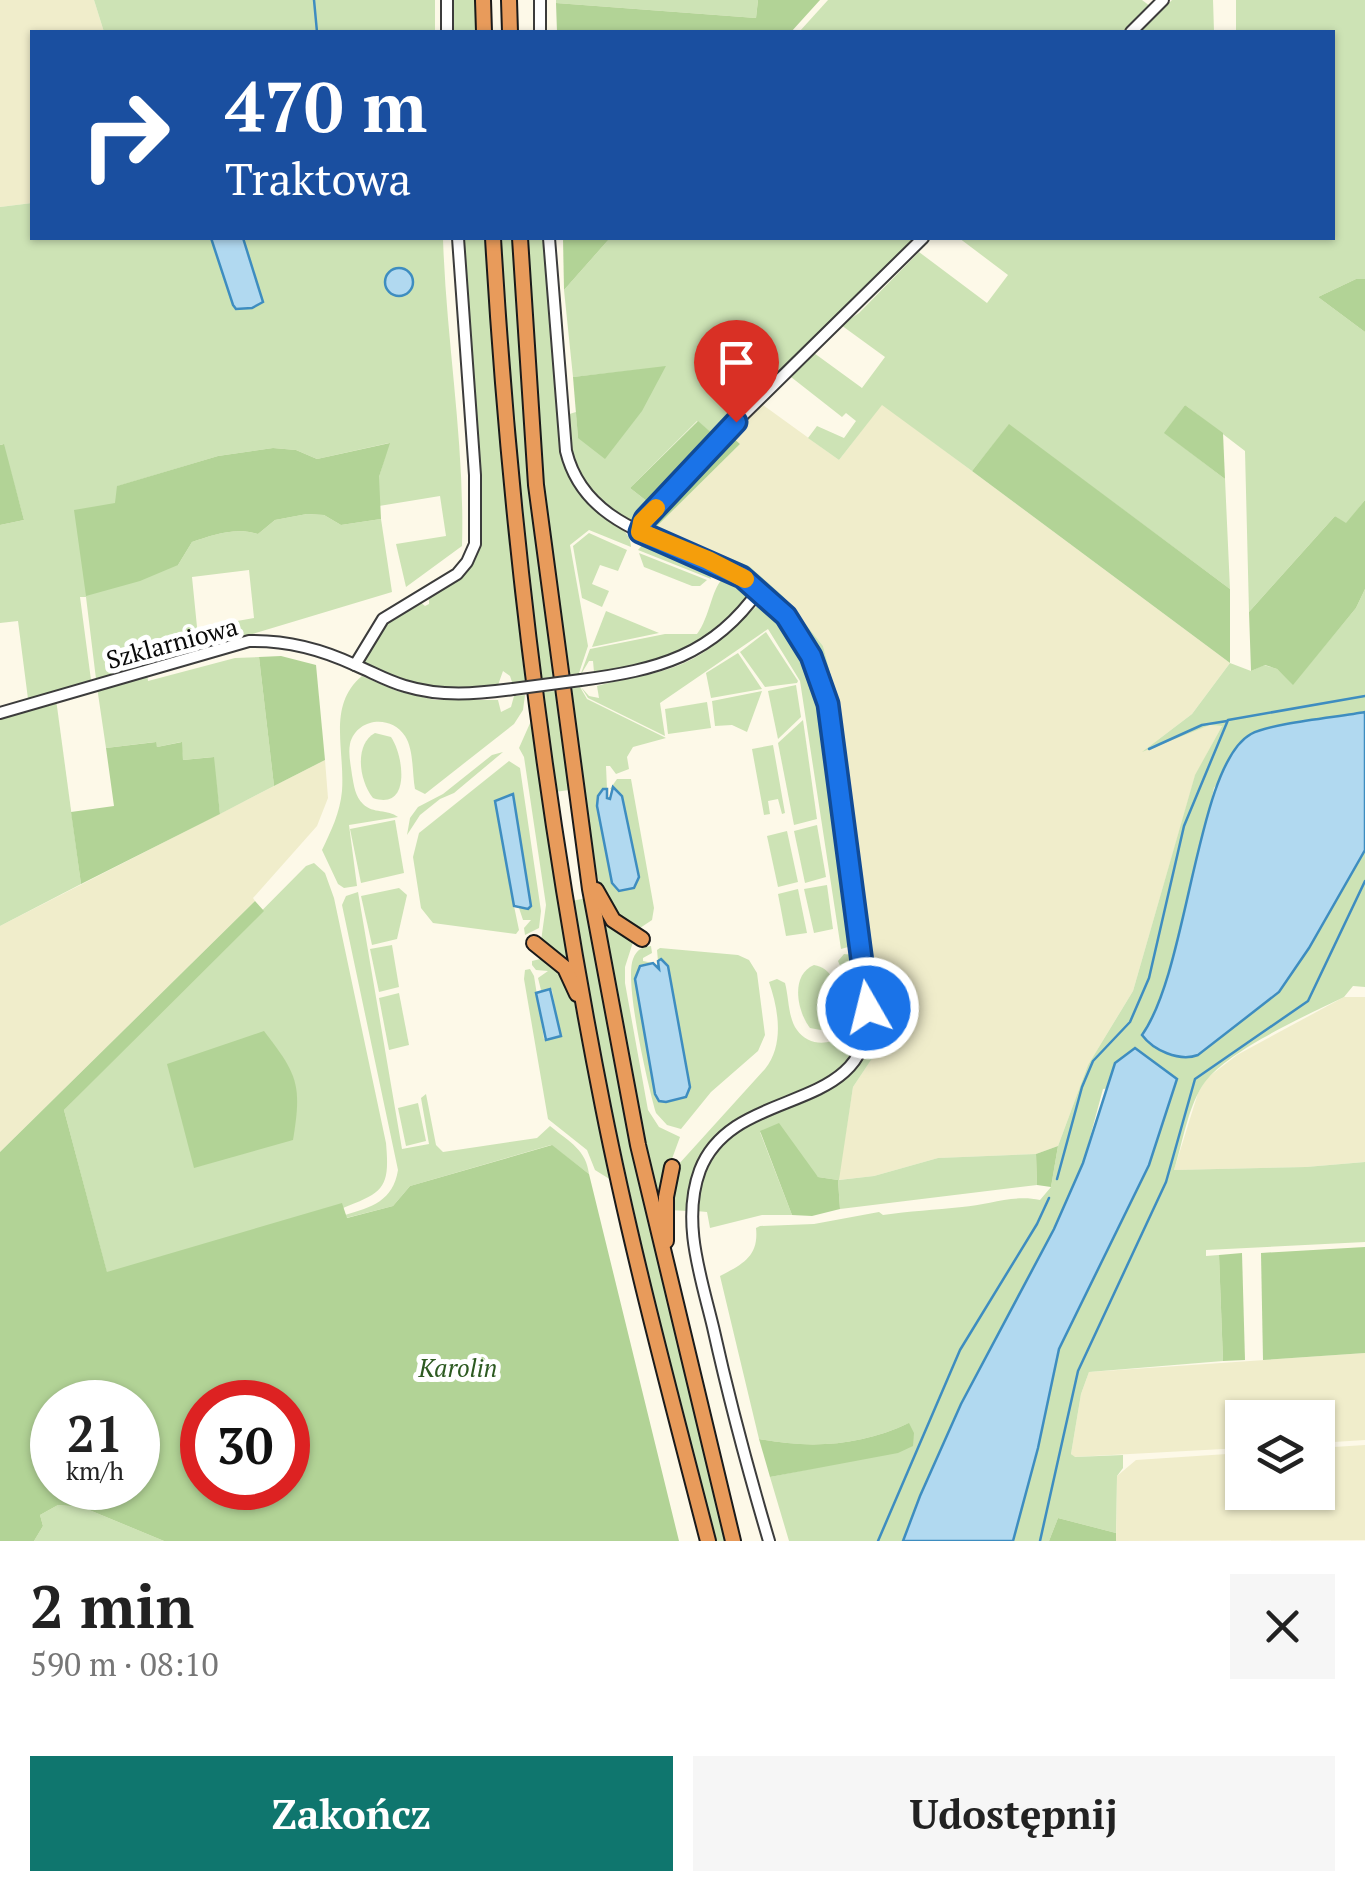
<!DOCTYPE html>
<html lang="pl">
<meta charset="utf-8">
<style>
body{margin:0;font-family:"PT Serif",serif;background:#f6f6f6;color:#222;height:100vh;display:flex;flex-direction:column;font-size:38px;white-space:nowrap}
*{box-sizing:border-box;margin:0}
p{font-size:32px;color:#767676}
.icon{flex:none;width:55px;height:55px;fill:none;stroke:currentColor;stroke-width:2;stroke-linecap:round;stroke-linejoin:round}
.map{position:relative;height:1541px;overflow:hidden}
.details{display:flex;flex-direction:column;background:#fff;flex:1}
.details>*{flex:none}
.banner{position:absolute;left:30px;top:30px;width:1305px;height:210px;border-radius:0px;box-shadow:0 2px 8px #0004;background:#1a4fa0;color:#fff;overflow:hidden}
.controls{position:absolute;left:1225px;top:1400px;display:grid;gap:20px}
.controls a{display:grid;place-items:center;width:110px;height:110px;border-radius:0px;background:#fff;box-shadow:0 2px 8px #0004;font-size:50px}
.speed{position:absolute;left:30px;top:1380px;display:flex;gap:20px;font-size:50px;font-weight:700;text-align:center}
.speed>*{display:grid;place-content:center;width:130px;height:130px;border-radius:50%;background:#fff;box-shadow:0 2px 8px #0004;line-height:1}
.speed small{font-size:25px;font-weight:400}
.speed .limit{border:15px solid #d22;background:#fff;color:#111}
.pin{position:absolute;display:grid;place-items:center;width:85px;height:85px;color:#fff;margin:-102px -42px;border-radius:50% 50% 50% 0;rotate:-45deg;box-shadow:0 0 10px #0007}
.pin .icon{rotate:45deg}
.me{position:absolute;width:110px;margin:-55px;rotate:352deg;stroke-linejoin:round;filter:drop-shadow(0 0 8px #0008)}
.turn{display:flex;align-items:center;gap:35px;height:210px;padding:0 30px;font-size:45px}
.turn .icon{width:130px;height:130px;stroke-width:2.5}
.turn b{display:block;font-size:70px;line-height:85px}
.round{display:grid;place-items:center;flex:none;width:105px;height:105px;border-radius:0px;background:#f6f6f6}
.overview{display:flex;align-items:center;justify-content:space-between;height:170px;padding:0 30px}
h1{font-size:60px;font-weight:700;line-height:75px}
.button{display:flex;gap:20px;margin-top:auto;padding:20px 30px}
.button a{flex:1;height:115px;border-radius:0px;background:#0f766e;color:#fff;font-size:40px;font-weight:700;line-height:115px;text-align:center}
.button a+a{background:#f6f6f6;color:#222}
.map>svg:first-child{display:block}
.farmland{fill:#f0edcb}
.green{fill:#cde3b5}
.forest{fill:#b2d396;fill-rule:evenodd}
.water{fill:#b1d9f0;stroke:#3e8dc0;stroke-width:2.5}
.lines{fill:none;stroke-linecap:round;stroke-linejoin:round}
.stream{stroke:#3e8dc0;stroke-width:2.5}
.minor-casing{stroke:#3c3c3c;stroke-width:14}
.highway-casing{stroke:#1a1a1a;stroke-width:18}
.minor{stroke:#fff;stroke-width:10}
.highway{stroke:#e89b5b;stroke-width:14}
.minor-bridge-casing{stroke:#3c3c3c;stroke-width:14;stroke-linecap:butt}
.minor-bridge{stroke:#fff;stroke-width:10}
.route-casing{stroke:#114b97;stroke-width:25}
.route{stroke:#1a73e8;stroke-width:18}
.slow{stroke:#f59e0b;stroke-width:18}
.labels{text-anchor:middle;stroke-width:10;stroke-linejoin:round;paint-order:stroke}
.street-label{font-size:25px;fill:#090909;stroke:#fff}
.park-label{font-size:25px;font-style:italic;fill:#2d5a21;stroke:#fff}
</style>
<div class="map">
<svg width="1365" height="1541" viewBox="0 0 1365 1541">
<rect width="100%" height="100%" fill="#fdf9e8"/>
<g class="farmland">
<path d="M0 0H94L104 32H32V203L0 207Z"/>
<path d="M882 404 1230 663 1192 714 1146 749 1210 725 1222 726 1195 776 1133 991 1088 1065 1058 1146 1036 1154 938 1158 874 1176 838 1180 853 1087 885 1039 839 706 823 646 784 597 656 527 740 444 731 436 763 405 839 460Z"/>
<path d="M325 760 328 798 317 826 253 898 255 901 0 1152V926Z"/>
<path d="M1344 997H1365V1162L1306 1167 1174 1170 1198 1093 1207 1078 1237 1055Z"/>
<path d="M1365 1353V1440L1318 1443V1418H1242V1448L1074 1457 1071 1454 1081 1394 1089 1372Z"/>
<path d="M1365 1445V1540L1116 1541 1117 1476 1136 1460 1242 1453V1492H1318V1448Z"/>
</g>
<g class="green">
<path d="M94 0H435V32H104Z"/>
<rect x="453" y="0" width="25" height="32"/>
<path d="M556 0H758L756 18 556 3Z"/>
<path d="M828 0H1142L1150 6 1124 32H799Z"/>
<path d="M1172 0H1213L1214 32H1140Z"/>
<path d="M1236 0H1365V279H1356L1318 297 1365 332V500L1346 524 1335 516 1249 612 1245 451 1185 405 1165 433 1225 479 1230 589 1009 425 972 471 882 405 839 460 808 438 817 426 844 438 856 421 846 413 842 417 791 377 814 353 862 388 885 357 841 325 859 313 919 252 987 303 1008 275 959 238H1332V32H1236Z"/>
<path d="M32 203V238H211L237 309 252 308 263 302 243 238H443C446 340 465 443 462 546L406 587 396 544 446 536 440 496 379 506V477L389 443 317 459 296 450 273 448 218 456 118 486 178 565 192 542C213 535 235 527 258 534L275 520 307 514 324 515 341 525 381 519 392 592 246 636 225 637 226 623 254 618 249 570 192 577 199 647 191 650V653L96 679 86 597H80L91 680 28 699 18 621 0 623V525L24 520 3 444 0 445V207Z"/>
<path d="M462 238H486L501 457 525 683 513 685 510 676 503 671 498 685 491 689 451 691 409 684 367 666 364 659 387 622 419 601 425 606 429 604V596C456 581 481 554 481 522Z"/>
<path d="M498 238H512L526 433 553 680 540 681 513 437Z"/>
<path d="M524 238H545L560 437C563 462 572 484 588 503 602 518 631 526 631 547L589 530 570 545 588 646 578 676 567 678 541 460Z"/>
<path d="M610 238H915L714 435 697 421 630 488 653 506 633 523C581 495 573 472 566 415L576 412 578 438 665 367 573 377 564 290Z"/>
<path d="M659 511 656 528 749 566 784 597 823 646 839 706 885 1039 853 1087 839 1180 874 1176 938 1158 1036 1154 1037 1185 840 1209 838 1180 818 1177 760 1132 792 1215H762L710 1228 707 1212 696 1211C711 1072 870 1137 873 1013L828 689 773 598 650 532 646 524Z"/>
<path d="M589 533 627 550 618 571 600 565 592 584 609 591 602 607 582 598 573 546Z"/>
<path d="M653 542C673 550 709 555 711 579L638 550 643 544Z"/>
<path d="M639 553 707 580 700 586H692L644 567Z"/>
<path d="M724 577H735L747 586 750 595C708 651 666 660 602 674L594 672 593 661H589L580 676 590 649 665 634H697C710 617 711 589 724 577Z"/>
<path d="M1365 589V712L1255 732 1214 788 1173 966 1155 1016 1142 1035C1158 1048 1177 1063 1198 1055L1279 992 1309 948 1365 850V987L1353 986 1344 997C1307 1015 1229 1050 1205 1082 1188 1105 1183 1142 1174 1170L1306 1167 1365 1162V1242L1206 1250V1256L1219 1255 1223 1361 1089 1372 1081 1394 1071 1454 1075 1457 1123 1455V1468L1117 1476 1116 1533 1058 1518 1049 1541H1013L1038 1448 1059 1349 1149 1165 1177 1080 1103 1089 1083 1163 1054 1229 961 1404 920 1496 903 1541H789L770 1477 834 1464 909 1423C860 1446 811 1449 759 1439L720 1276C743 1264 759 1256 756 1228L760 1226 814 1224 879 1212 883 1215C909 1211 935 1210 962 1207 988 1205 1014 1194 1040 1200L1051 1187 1058 1146 1088 1065 1133 991 1195 775 1222 726 1210 725 1142 752 1192 714 1230 663 1251 671 1264 665 1277 669 1293 684 1356 608Z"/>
<path d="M766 601C792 628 807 656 820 691L855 937 848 947 841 949 800 681 768 629 660 703 665 736 588 698 581 687 589 696 599 698 597 686C633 676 667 675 701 654 723 641 749 608 766 601Z"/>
<path d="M606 611 659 633 592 647Z"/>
<path d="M766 632 798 681 797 683 765 687 740 652Z"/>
<path d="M738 653 762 689 711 698 706 673Z"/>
<path d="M259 657 274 786 220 814 213 757 183 760 181 742 157 747 155 742 106 748 97 687 147 673 148 681 235 658Z"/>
<path d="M362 676 397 691 435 700H498L501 712 511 707 514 696 525 695 523 710 514 724 425 794 415 789C412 773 414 750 405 736 391 714 356 718 350 744 348 754 351 766 352 775 354 786 355 796 363 804 373 814 388 809 398 817L349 825 357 886 344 888 338 884 322 850C331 831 340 813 342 791 345 749 327 705 362 676Z"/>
<path d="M796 685 801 717 778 739 768 691Z"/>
<path d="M580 687 587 699 666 738 633 747 627 757 629 769 616 774 610 766H606L607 789H603L597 801 612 883 619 793 610 789 617 779H631L654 908 652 920 640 928C614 924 603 896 596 872L568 689Z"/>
<path d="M555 691 569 790 555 792 541 692Z"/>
<path d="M762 691 747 732 732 725 715 726 712 701Z"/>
<path d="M56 699 81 884 0 926V716Z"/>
<path d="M707 702 711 728 668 734 665 709Z"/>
<path d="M803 720 817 819 794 825 778 743Z"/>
<path d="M531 721H533L572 971 541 941 546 905 524 757 519 748Z"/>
<path d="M375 733 391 737C404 756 411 811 373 798 359 781 354 744 375 733Z"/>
<path d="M773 745 785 813 782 814 778 799 768 801 770 814 764 815 752 749Z"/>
<path d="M503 752 454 793 440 799 420 815 407 835 410 818 418 807 443 794 492 755Z"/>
<path d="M509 761 520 768 541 911 539 928 525 935 524 928 531 920H523L519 908 528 909 514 906 519 930 516 934 433 923 421 908 413 857 419 833Z"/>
<path d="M395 820 404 873 361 883 350 829Z"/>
<path d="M817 825 826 877 805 883 794 831Z"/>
<path d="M787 831 798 882 778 887 767 836Z"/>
<path d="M314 863 325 873 334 898 386 1143C390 1188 384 1192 343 1208L341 1204 107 1273 64 1110 306 866Z"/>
<path d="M827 885 833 929 814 933 804 889Z"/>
<path d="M399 888 407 895 397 939 372 945 361 896Z"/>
<path d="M798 889 807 933 786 936 778 894Z"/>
<path d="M358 892 402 1149 429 1144 421 1098 426 1094 436 1145 443 1152 537 1138 550 1126C571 1143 586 1150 589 1174L551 1145 410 1186 393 1206 346 1218 345 1215C372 1207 393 1201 398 1170L342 905 346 896Z"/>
<path d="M586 898 648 1220 728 1541H714C660 1329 609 1117 572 901Z"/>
<path d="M601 912 633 942 625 967V983L648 1110 659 1127 680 1137 666 1175 660 1216Z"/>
<path d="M392 945 399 987 379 992 370 949Z"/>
<path d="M651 946 652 953 643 958V961L653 963 643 965 659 1101 682 1099 690 1087 668 966 662 959 658 961 657 950 660 948 738 955 749 960 757 973 765 1035 758 1051 711 1092 681 1129 667 1125 656 1113C648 1086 624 982 633 959 637 949 642 947 651 946Z"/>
<path d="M844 954 854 955 858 962C861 986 868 1014 862 1038 847 1089 783 1092 744 1116 725 1127 715 1141 704 1160 695 1178 689 1191 687 1211L669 1210 678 1165 765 1069C785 1044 778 1008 769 982L777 979 785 983C789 998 788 1018 797 1030 812 1052 849 1044 851 1016 852 998 845 977 838 961Z"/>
<path d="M544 958 555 963 572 992 611 1180 595 1170 587 1150 548 1119 524 979 525 970 530 969 534 976 544 1039 560 1037 552 990H541L538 978 548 971 536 970 532 965V961Z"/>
<path d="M814 965C837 968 843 1002 837 1022L826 1031 810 1028C797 1011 790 975 814 965Z"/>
<path d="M399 993 409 1045 389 1050 379 998Z"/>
<path d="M418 1103 426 1141 406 1146 398 1108Z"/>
<path d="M58 1505 82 1507 164 1541H34L43 1526 40 1515Z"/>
</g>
<g class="forest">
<path d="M758 0H820L791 32H557L556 3 756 18Z"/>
<path d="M563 238H610L564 290Z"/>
<path d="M1356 279H1365V332L1318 297Z"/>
<path d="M666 366 642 411 605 459 578 438 573 377Z"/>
<path d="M1185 405 1223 433 1225 479 1164 433Z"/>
<path d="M698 421 714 435 653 506 630 488Z"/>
<path d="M1009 424 1230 589V663L972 471Z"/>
<path d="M731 436 740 444 656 527 659 511Z"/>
<path d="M390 443 379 477 381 519 341 525 324 515 307 514 275 520 258 534C235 527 213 535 192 542L178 565 140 581 86 596 74 510 115 503 117 486 218 456 273 448 296 450 317 459Z"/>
<path d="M4 444 24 520 0 525V445Z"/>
<path d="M1365 500V589L1356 608 1293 685 1277 669 1265 665 1251 671 1249 612 1335 516 1346 523Z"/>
<path d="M281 656 316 665 325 760 274 786 259 657Z"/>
<path d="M156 742 157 747 182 742 183 760 214 757 220 814 81 884 71 812 114 806 106 748Z"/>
<path d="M255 901 264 911 64 1110 107 1272 342 1203 347 1218 393 1206 410 1186 552 1145 589 1174 679 1541H164L82 1507 58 1505 40 1515 43 1526 34 1541H0V1152ZM52 1402H138V1488H52ZM202 1402H288V1488H202Z"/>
<path d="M264 1031C298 1075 302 1085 293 1140L194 1168 167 1064Z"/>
<path d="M779 1123 818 1177 838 1180 840 1209 812 1216 792 1215 760 1131Z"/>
<path d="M1058 1146 1051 1187 1037 1185 1036 1154Z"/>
<path d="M1365 1247V1353L1263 1360 1261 1253Z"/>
<path d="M1242 1253 1245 1360 1223 1361 1219 1255Z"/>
<path d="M909 1423 914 1433 913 1446 898 1453 770 1477 759 1439C811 1449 860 1446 909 1423Z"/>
<path d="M1058 1518 1116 1533V1541H1049Z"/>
</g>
<g class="water">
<path d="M211 238H243L263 302 252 308 236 309 233 305Z"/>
<circle cx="399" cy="282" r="14"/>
<path d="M1365 712V850L1309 948 1279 992 1198 1055C1179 1062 1153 1050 1142 1035 1189 969 1196 764 1251 734 1271 723 1339 717 1365 712Z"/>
<path d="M613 787 622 796 639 877 634 888 619 891 612 883 597 806 598 796 603 789H607V798L610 799Z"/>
<path d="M513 794 531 906 528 909 514 906 495 801Z"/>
<path d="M661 959 668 966 690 1087 686 1097 666 1102 659 1101 655 1094 635 979 640 966 653 963 659 969 658 961Z"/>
<path d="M550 989 561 1036 546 1040 536 993Z"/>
<path d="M1135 1048 1177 1079 1149 1165 1059 1349 1038 1448 1013 1541H903L920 1496 961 1404 1054 1229 1083 1163 1115 1063Z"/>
</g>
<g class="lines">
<g class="stream">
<path d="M314 0 317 32"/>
<path d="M1149 749 1202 725 1227 721"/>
<path d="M1057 1179 1082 1087 1093 1061 1130 1022 1149 978 1184 826 1228 720 1365 696"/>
<path d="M878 1541 960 1350 1037 1224 1049 1198"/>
<path d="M1040 1541 1078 1371 1166 1182 1195 1079 1308 1001 1365 881"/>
</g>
<defs>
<g id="minor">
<path d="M447 0V32"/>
<path d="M540 0V32"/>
<path d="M1131 32 1163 0"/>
<path d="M549 238 566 451C586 533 677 539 739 575 785 603 816 652 827 704L868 1008C873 1119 734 1082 700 1170 681 1221 701 1277 713 1327 729 1399 748 1470 769 1541"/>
<path d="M640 532 645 519 736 422 923 238"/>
<path d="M355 665 383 619 457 574 467 562 475 544V475L458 238"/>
<path d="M581 680C657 670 713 656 759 590"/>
<path d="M0 713 249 641C287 640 321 649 355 665 372 672 387 681 405 686 441 697 476 694 513 689"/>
</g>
<g id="highway">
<path d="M483 0 484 32"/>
<path d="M509 0 510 32"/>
<path d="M493 238C510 530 546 820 603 1107 632 1253 671 1397 708 1541"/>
<path d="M520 238 536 485 590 889 638 1145 733 1541"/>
<path d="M596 890 613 920 642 939"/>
<path d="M534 943 565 968 577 994"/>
<path d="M666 1241V1197L672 1167"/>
</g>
</defs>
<use href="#minor" class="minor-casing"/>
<use href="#highway" class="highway-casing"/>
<use href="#minor" class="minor"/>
<use href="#highway" class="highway"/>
<defs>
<path id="minor-bridge" d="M513 689 581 680"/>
</defs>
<use href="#minor-bridge" class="minor-bridge-casing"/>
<use href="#minor-bridge" class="minor-bridge"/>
</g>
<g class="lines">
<defs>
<path id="route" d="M736 422 645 519 640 532 742 577 786 616 811 656 828 704 868 1008"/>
</defs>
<use href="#route" class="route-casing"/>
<use href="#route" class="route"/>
<path class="slow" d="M656 508 642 522 640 532 708 560 745 579"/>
</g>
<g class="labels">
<g class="street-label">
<text transform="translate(172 643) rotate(-15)" y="9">Szklarniowa</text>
</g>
<g class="park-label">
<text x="458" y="1377">Karolin</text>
</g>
</g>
</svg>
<div class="controls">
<a><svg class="icon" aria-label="layers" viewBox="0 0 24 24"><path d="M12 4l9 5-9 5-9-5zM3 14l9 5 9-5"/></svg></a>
</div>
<div class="speed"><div>21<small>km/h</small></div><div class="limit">30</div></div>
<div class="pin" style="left:736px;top:422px;background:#d93025"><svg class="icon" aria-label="arrive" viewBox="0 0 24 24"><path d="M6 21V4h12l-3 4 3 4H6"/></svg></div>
<svg class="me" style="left:868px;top:1008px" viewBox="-20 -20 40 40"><circle r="17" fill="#1a73e8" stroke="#fff" stroke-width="3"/><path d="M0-11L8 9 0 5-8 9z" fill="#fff"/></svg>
<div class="banner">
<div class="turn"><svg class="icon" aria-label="right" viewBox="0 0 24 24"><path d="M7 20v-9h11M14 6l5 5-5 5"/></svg><div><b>470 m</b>Traktowa</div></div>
</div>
</div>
<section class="details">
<div class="overview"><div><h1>2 min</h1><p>590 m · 08:10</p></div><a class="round"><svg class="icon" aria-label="close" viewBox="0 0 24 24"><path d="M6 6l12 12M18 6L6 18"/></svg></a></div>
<div class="button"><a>Zakończ</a><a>Udostępnij</a></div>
</section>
